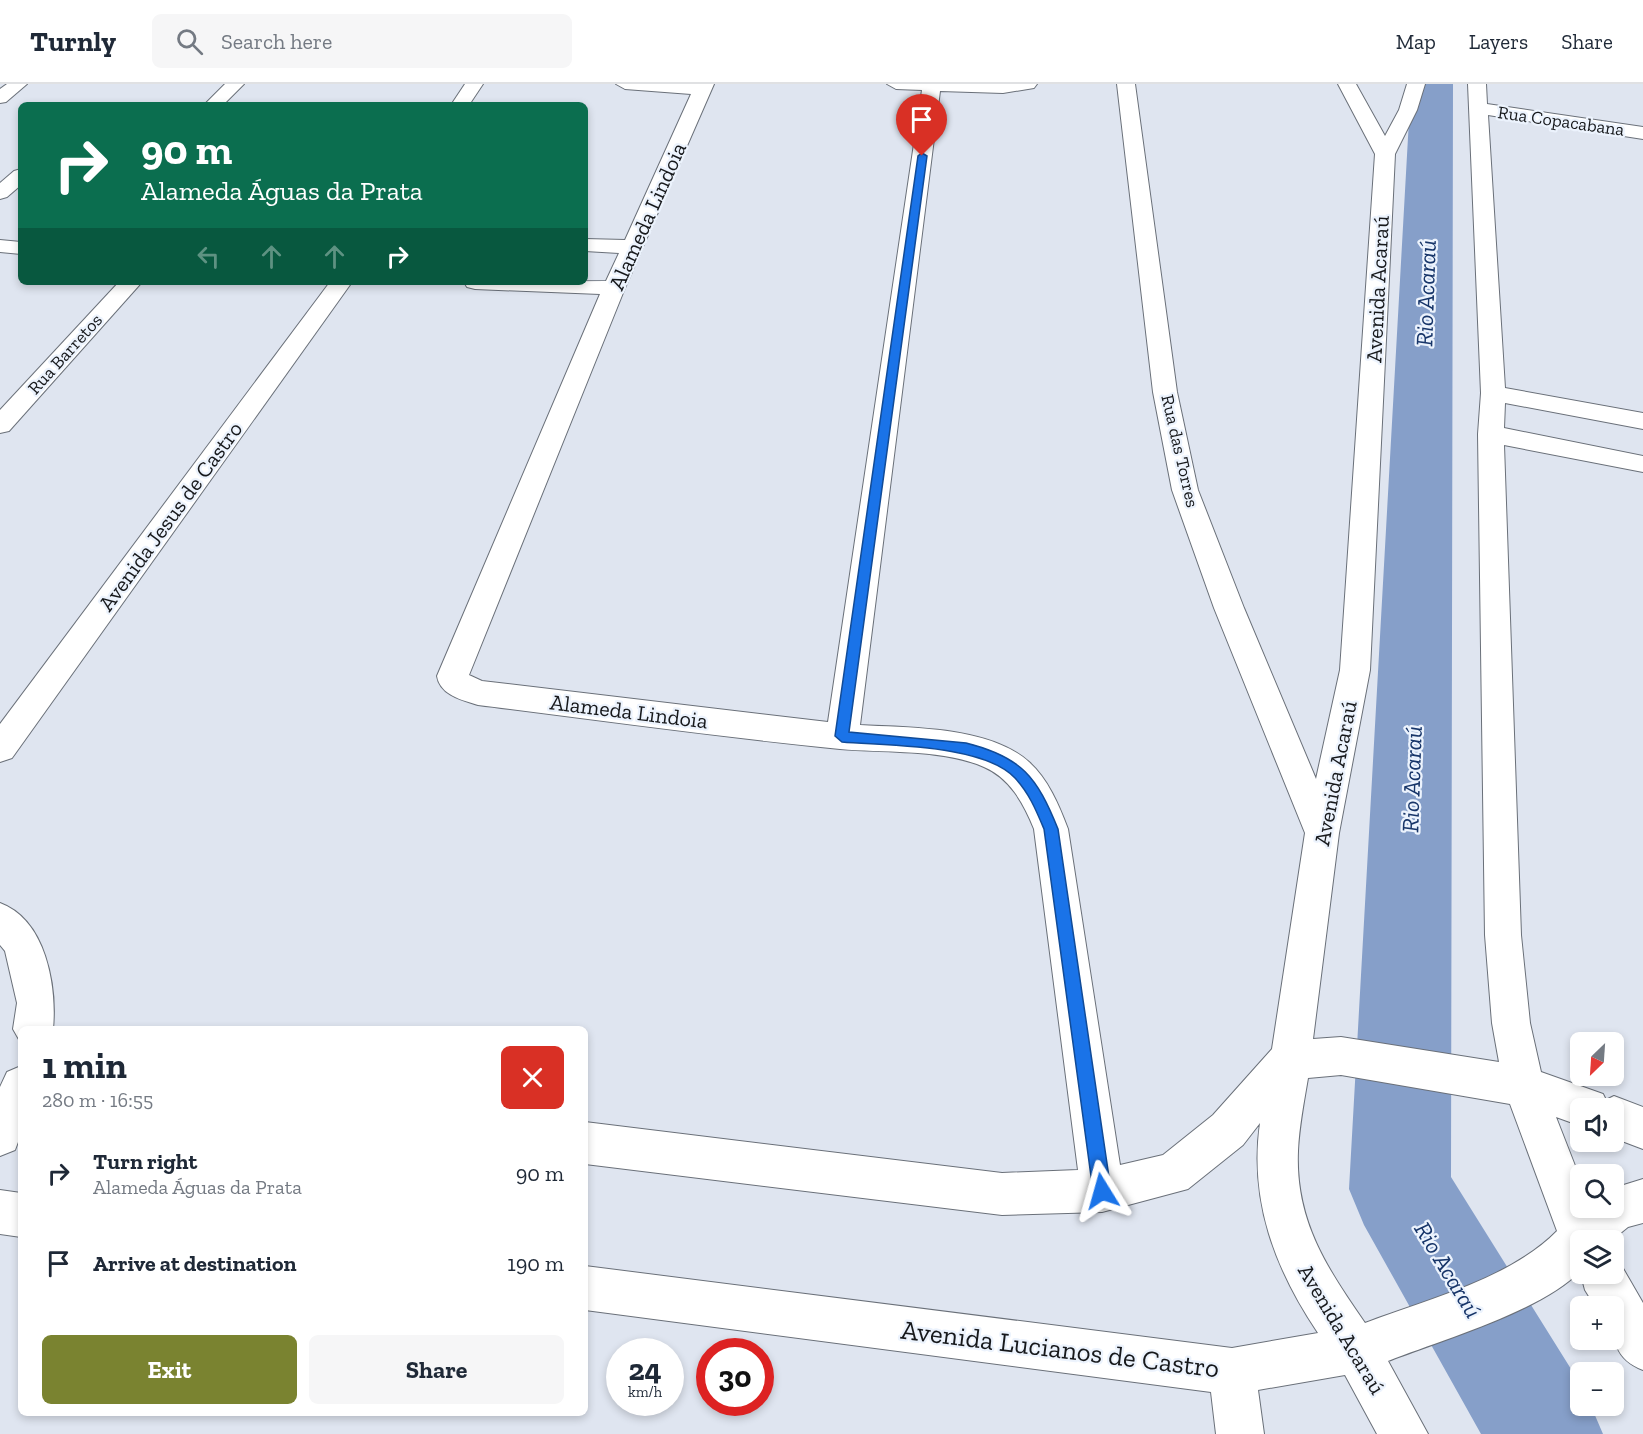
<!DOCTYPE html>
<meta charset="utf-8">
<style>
body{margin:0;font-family:"Zilla Slab",serif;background:#f6f6f7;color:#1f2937;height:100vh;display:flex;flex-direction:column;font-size:22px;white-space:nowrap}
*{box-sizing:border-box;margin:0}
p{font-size:20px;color:#747a83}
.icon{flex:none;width:33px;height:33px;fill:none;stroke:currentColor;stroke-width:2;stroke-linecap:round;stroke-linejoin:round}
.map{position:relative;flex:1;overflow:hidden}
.side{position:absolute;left:18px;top:942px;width:570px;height:390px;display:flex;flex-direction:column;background:#fff;border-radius:9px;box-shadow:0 3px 9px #0003}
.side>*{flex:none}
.hud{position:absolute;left:18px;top:18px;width:570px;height:183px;border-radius:9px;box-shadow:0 3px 9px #0003;background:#0b6e4f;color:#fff;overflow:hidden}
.needle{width:39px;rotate:205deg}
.buttons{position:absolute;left:1570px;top:948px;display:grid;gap:12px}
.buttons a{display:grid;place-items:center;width:54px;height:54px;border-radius:9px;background:#fff;box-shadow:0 3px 9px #0003;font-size:30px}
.speed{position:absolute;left:606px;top:1254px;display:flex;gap:12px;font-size:30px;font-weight:700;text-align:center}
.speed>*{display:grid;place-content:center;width:78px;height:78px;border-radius:50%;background:#fff;box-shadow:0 3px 9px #0003;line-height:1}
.speed small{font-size:15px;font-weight:400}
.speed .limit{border:9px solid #d22;background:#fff;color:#111}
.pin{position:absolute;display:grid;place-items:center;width:51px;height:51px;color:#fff;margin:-62px -26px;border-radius:50% 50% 50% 0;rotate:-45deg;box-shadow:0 0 6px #0007}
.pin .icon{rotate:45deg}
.me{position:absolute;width:66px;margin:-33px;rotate:352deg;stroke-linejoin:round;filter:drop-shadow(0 0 4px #0008)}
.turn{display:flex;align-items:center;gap:21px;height:126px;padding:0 24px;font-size:27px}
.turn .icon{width:78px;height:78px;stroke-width:2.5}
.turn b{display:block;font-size:42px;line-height:51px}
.lanes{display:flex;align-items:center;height:57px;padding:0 24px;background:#0003;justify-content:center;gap:30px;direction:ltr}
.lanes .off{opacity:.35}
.round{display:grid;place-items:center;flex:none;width:63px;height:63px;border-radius:9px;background:#f6f6f7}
.overview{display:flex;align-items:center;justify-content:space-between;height:102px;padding:0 24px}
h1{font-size:36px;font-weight:800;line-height:45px}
.cta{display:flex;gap:12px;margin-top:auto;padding:12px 24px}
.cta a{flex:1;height:69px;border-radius:9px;background:#7a8330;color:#fff;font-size:24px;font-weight:800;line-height:69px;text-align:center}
.cta a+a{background:#f6f6f7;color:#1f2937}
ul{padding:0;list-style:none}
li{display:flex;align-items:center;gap:18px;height:90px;padding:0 24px}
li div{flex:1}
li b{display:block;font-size:22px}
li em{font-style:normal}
header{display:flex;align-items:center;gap:36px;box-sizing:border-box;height:84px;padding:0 30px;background:#fff;border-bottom:2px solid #e0e1e3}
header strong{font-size:28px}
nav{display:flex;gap:33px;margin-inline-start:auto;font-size:21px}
.search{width:420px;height:54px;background:#f6f6f7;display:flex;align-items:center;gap:15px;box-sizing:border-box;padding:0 21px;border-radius:9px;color:#747a83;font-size:22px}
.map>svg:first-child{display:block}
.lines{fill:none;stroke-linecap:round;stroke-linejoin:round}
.river{fill:#869fc9;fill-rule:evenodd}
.minor-casing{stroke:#6a7079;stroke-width:2}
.minor{fill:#fff;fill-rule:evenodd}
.route{fill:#1a73e8;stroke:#114b97;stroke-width:1.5}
.labels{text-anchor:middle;stroke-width:4.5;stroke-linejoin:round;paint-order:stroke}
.far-street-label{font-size:18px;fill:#16181b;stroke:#ecf3fd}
.street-label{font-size:22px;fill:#16181b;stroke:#ecf3fd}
.water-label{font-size:24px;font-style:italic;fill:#173569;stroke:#ecf3fd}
.near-street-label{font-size:27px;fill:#16181b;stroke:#ecf3fd}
</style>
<header>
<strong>Turnly</strong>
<div class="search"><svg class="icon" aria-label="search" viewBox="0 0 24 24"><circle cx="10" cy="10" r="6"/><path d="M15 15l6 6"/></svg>Search here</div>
<nav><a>Map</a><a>Layers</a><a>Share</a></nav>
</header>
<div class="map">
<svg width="1643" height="1350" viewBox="0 0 1643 1350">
<rect width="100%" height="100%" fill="#dfe5f0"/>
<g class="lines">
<path class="river" d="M1411 0H1453L1451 1093 1581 1301V1322H1591L1603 1350H1481L1364 1141 1349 1105Z"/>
<defs>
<g id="minor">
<path d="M7 0H27L6 18 0 19V5Z"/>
<path d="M225 0H244L223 21H204Z"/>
<path d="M465 0H483L469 21H451Z"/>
<path d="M616 0H714L625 204 469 591 482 597 828 638 922 6 896 5 887 0H1037L1034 4 1003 9 940 7 860 641C910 644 989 642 1029 678 1048 695 1059 721 1068 745L1120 1081 1163 1071 1213 1031 1272 965 1305 749 1214 524 1172 406 1153 308 1117 0H1135L1177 308 1198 406 1244 524 1316 695 1340 586 1375 70 1338 0H1356L1385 52 1399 26 1407 0H1425L1417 26 1395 70 1370 586 1339 749 1313 955 1341 953 1499 978 1492 939 1485 851 1478 350 1481 309 1468 0H1486L1487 20 1643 43V55L1488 31 1505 304 1643 329V345L1505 319 1504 344 1643 372V388L1504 361 1521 851 1530 939 1541 988 1603 1010 1606 1016 1614 1012 1643 1023V1065L1614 1054V1024H1581V1042L1556 1033 1581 1097V1124H1614V1104L1643 1095V1139L1628 1143 1612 1156H1581V1190H1614V1173L1617 1174 1643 1219V1286C1611 1273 1614 1253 1614 1222H1595L1585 1206 1580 1187C1542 1227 1442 1256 1388 1277L1428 1350H1377L1345 1291 1258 1306 1264 1350H1216L1211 1308 585 1226V1182L1232 1264 1318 1249C1275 1185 1249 1117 1260 1039L1243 1061 1188 1105 1102 1128 1002 1131 585 1080V1038L1002 1089 1078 1086 1034 745C1024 720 1010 694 984 683 944 665 884 669 840 665 719 653 599 636 478 621 462 616 440 611 437 592L600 210 475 205 467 203 464 198 606 197 619 169 585 167V155L625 156 691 10 625 5ZM1341 991 1510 1020 1557 1147C1510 1195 1428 1215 1365 1239 1327 1184 1295 1137 1298 1067 1299 1043 1304 1018 1308 994Z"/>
<path d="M21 85V101L7 113 0 115V99L14 87Z"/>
<path d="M0 156 21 158V170L0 168Z"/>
<path d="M119 198H142L9 347 0 349V326Z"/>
<path d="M330 198H352L12 674 0 678V640Z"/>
<path d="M0 819C46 836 57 902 53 945H21V959L13 945 17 919 5 867 0 861Z"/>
<path d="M21 982V1050L15 1066 0 1072V1003L7 988Z"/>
<path d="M0 1106 21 1109V1153L0 1150Z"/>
</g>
</defs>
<use href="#minor" class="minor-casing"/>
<use href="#minor" class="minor"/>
</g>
<path class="route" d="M922 69 927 72 849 648 966 659C1022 673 1037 693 1058 745L1111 1107 1108 1113 1102 1116 1096 1113 1093 1107 1044 745C1036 726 1029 709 1015 694 983 660 887 662 842 658L835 652 918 72Z"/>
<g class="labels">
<g class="far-street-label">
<text transform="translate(1561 37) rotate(8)" y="6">Rua Copacabana</text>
<text transform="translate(65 270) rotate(-48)" y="6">Rua Barretos</text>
<text transform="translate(1180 367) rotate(77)" y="6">Rua das Torres</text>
</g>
<g class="street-label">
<text transform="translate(647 132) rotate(-66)" y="8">Alameda Lindoia</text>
<text transform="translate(1377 205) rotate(-87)" y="8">Avenida Acaraú</text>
<text transform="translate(170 432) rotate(-54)" y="8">Avenida Jesus de Castro</text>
<text transform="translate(629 627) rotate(7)" y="8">Alameda Lindoia</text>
<text transform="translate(1335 689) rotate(-79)" y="8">Avenida Acaraú</text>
<text transform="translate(1342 1245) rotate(59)" y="8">Avenida Acaraú</text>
</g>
<g class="water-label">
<text transform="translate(1426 209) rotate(-88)" y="8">Rio Acaraú</text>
<text transform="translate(1412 695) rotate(-88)" y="8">Rio Acaraú</text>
<text transform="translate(1448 1186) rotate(59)" y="8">Rio Acaraú</text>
</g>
<g class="near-street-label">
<text transform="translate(1060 1265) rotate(7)" y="9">Avenida Lucianos de Castro</text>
</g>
</g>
</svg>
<div class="buttons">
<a><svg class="needle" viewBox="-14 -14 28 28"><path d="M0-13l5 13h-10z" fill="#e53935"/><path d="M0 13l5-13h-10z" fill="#747a83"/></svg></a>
<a><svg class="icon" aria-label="sound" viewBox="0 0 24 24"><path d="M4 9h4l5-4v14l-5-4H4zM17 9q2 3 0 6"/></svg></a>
<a><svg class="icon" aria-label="search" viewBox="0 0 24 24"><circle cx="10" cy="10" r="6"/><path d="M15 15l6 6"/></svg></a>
<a><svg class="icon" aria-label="layers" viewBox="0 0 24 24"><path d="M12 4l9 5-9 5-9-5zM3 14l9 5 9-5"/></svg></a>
<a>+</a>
<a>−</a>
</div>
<div class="speed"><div>24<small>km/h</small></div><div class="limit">30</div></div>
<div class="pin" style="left:922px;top:72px;background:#d93025"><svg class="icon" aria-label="arrive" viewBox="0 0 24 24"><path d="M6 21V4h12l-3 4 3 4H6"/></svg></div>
<svg class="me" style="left:1102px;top:1107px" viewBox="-20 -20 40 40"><path d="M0-17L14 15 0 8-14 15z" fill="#1a73e8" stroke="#fff" stroke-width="4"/></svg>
<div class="hud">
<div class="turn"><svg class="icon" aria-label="right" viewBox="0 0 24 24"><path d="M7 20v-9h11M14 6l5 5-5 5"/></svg><div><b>90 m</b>Alameda Águas da Prata</div></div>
<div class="lanes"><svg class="icon off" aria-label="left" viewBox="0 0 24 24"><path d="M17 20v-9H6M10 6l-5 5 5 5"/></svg><svg class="icon off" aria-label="ahead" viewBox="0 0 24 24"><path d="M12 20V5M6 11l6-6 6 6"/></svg><svg class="icon off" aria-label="ahead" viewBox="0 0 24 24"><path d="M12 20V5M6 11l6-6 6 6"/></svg><svg class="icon" aria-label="right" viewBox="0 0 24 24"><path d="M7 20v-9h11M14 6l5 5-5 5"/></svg></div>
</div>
<section class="side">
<div class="overview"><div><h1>1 min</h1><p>280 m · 16:55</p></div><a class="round" style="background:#d93025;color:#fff"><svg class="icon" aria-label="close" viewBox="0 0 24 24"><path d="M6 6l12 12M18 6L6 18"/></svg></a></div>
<ul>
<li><svg class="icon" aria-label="right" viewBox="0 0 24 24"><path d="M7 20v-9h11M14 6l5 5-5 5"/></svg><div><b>Turn right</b><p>Alameda Águas da Prata</p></div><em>90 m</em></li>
<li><svg class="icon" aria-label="arrive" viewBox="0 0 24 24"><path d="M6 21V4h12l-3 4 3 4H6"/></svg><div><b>Arrive at destination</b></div><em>190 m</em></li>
</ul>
<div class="cta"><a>Exit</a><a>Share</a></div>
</section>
</div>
